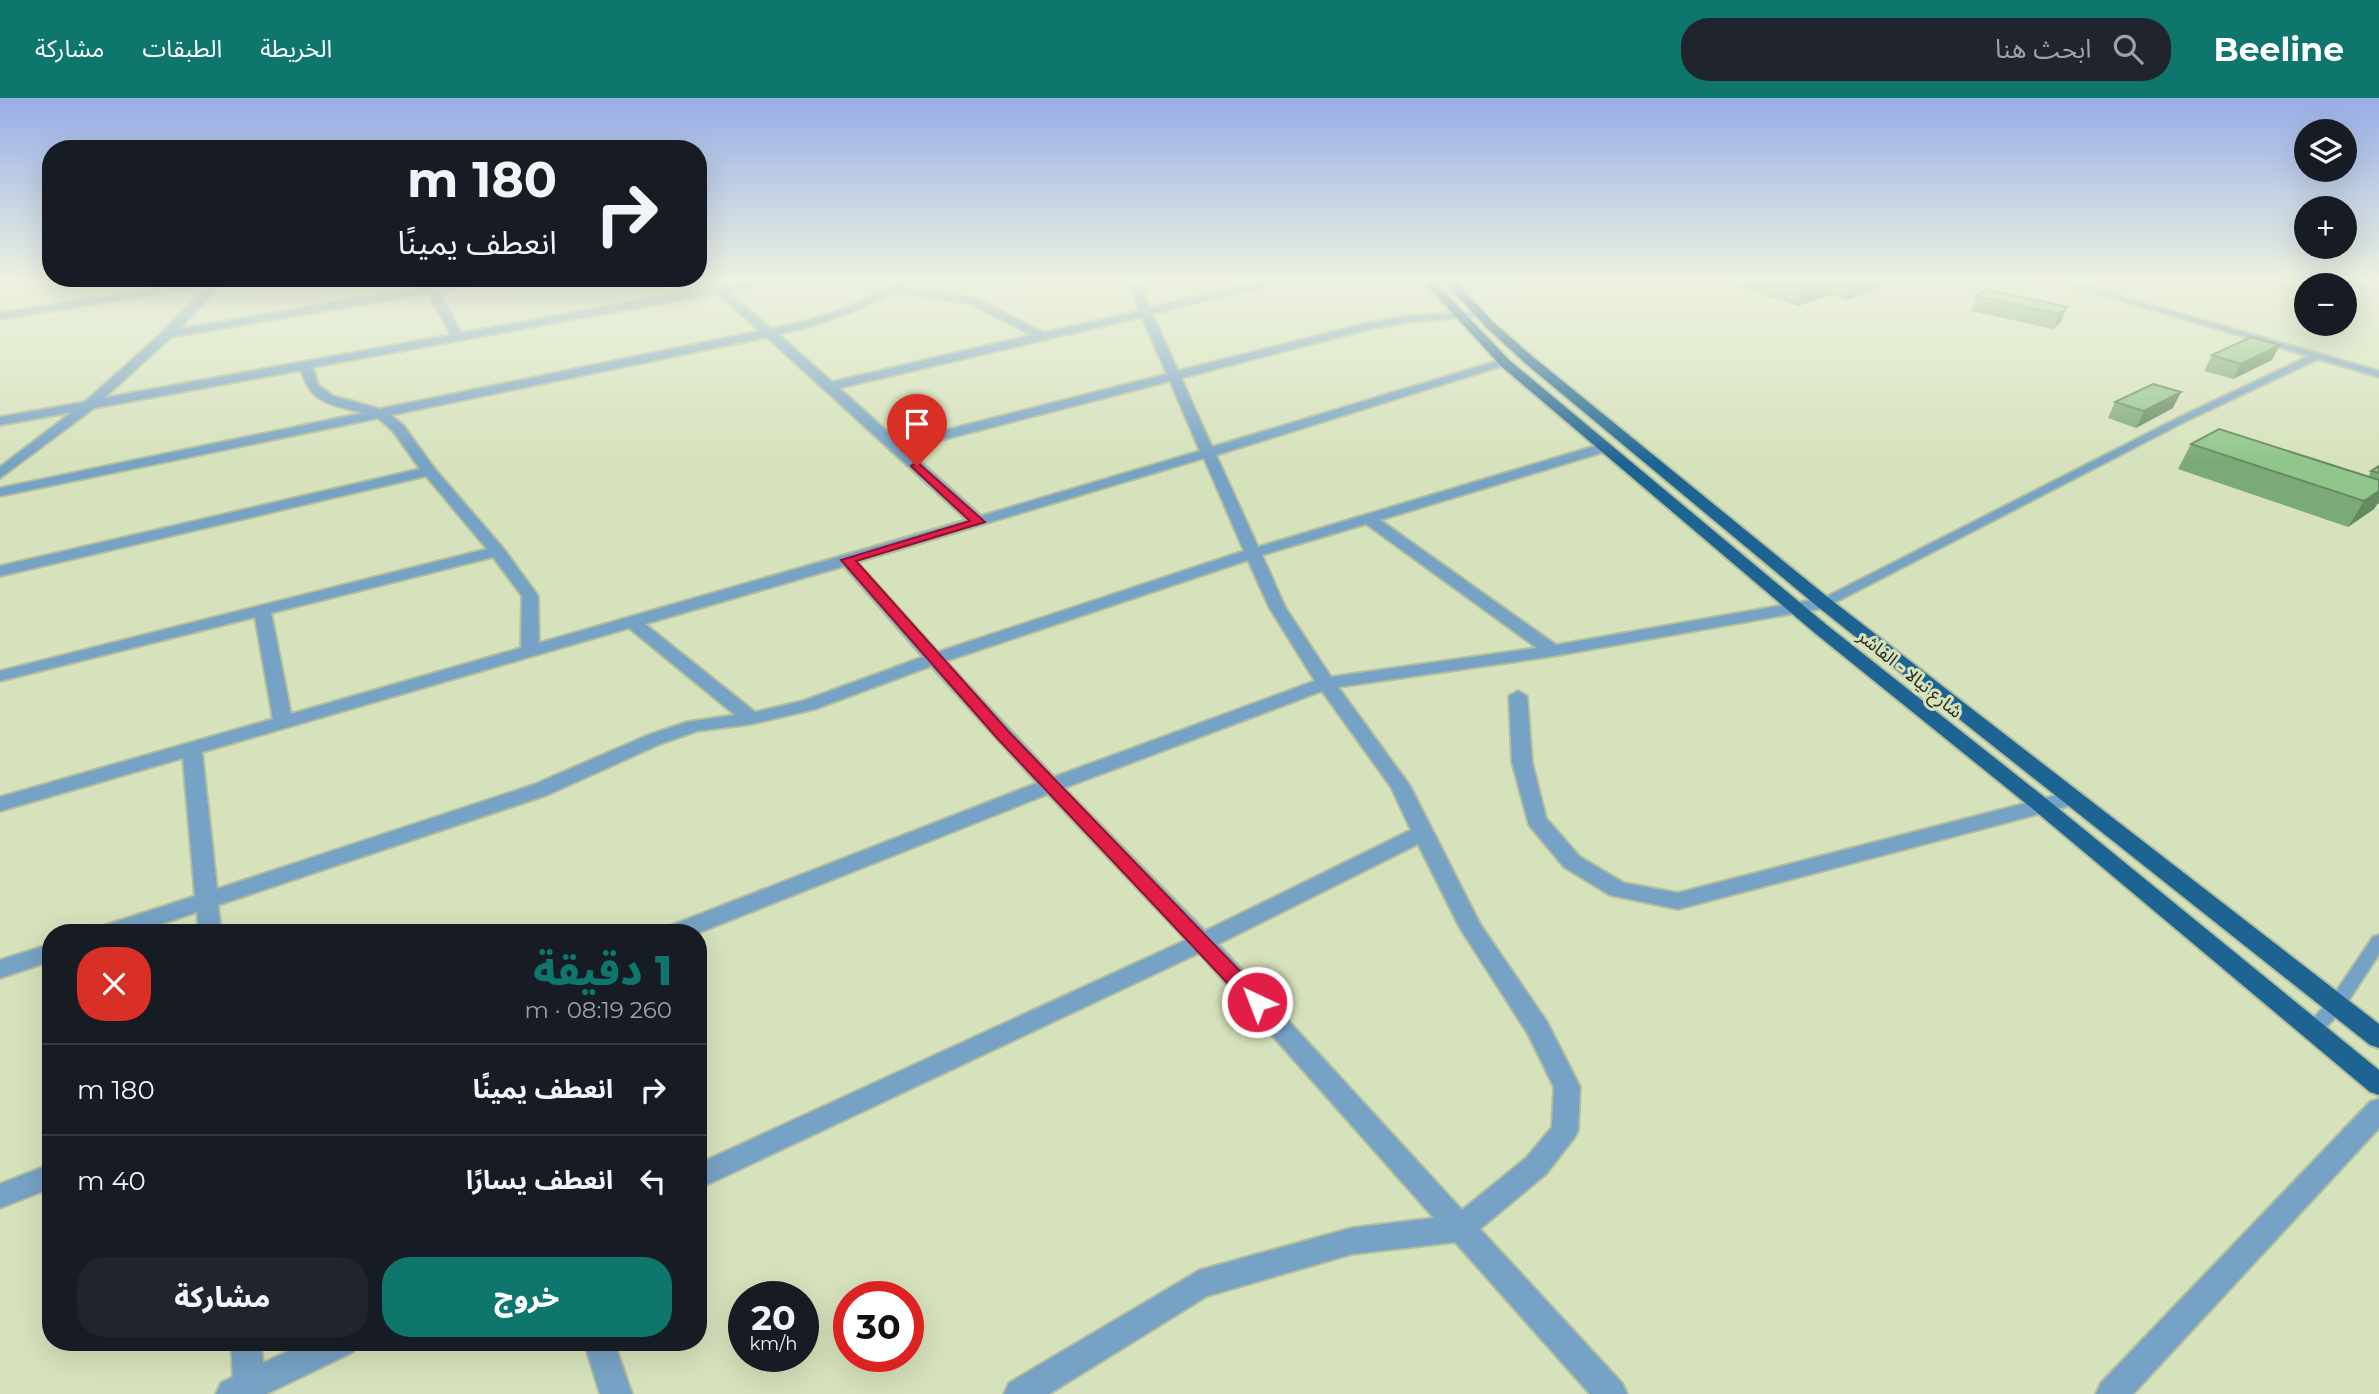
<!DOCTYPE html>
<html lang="ar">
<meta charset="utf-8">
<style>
body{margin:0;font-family:Montserrat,"Noto Sans Arabic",sans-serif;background:#20242c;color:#f1f3f6;direction:rtl;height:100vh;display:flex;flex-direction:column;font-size:26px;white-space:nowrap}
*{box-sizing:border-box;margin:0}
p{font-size:23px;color:#9ea1a6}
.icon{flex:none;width:38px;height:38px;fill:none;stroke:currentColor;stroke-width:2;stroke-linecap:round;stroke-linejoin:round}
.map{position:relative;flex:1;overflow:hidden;direction:ltr}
.details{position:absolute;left:42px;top:826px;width:665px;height:427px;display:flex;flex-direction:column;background:#171b24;border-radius:28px;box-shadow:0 7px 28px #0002;direction:rtl}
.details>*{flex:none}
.top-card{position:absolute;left:42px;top:42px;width:665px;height:147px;border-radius:28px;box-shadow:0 7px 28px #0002;direction:rtl;background:#171b24;color:#f1f3f6;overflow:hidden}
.tools{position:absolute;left:2294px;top:21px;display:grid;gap:14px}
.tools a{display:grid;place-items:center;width:63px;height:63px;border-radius:50%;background:#171b24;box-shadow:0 7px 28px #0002;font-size:35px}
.speed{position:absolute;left:728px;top:1183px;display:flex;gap:14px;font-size:35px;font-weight:700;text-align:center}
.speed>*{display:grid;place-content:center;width:91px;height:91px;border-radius:50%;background:#171b24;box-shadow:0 7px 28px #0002;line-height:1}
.speed small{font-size:18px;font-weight:400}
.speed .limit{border:10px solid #d22;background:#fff;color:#111}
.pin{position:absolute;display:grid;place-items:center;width:60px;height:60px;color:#fff;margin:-72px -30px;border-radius:50% 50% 50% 0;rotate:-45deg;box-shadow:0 0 7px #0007}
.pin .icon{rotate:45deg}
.me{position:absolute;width:77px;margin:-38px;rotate:317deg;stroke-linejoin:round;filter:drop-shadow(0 0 5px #0008)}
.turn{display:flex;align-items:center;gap:24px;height:147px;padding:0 35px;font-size:32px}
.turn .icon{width:91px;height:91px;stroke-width:2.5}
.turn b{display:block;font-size:49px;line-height:60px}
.round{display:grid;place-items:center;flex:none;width:74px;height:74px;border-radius:28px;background:#20242c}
.headline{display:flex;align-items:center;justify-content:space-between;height:119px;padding:0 35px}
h1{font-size:42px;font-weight:800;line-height:52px;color:#0f766e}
.primary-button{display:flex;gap:14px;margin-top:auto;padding:14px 35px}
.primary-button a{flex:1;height:80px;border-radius:28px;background:#0f766e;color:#fff;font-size:28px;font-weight:800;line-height:80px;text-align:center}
.primary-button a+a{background:#20242c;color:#f1f3f6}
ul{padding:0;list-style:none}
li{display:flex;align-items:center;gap:21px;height:91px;padding:0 35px;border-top:2px solid #363941}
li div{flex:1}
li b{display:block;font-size:26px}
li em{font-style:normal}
header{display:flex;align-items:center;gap:42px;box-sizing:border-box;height:98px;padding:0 35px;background:#0f766e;color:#fff}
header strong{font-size:33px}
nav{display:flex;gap:38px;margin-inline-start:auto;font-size:24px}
.search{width:490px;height:63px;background:#20242c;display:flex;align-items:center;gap:18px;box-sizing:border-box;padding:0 24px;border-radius:28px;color:#9ea1a6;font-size:26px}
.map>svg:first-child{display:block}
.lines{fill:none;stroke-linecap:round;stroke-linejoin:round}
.service-casing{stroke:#b3be9d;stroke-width:4}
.minor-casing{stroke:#b3be9d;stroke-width:4}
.trunk-casing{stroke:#b3be9d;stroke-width:4}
.service{fill:#76a2c5;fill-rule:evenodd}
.minor{fill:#76a2c5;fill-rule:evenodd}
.trunk{fill:#1e6492;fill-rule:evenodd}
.wall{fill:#7ca978}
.shaded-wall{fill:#658a61}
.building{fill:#90c58b;stroke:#658a61;stroke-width:2}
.route{fill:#e11d48;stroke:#92132f;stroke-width:2}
.labels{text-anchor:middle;stroke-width:6;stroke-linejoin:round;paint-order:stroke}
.street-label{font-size:18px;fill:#292e1f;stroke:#d6e2bc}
</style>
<header>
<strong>Beeline</strong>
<div class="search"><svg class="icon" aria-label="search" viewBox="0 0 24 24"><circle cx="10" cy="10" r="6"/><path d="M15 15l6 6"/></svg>ابحث هنا</div>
<nav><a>الخريطة</a><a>الطبقات</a><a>مشاركة</a></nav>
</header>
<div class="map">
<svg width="2379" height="1296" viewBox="0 0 2379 1296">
<rect width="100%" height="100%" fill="#d6e2bc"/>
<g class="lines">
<defs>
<g id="service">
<path d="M2056 183H2067L2379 273V279L2318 261 2184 324 1828 508H1820L1818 505 1820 502 2178 320 2309 258Z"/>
<path d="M2379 837V856L2343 911 2319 937 2313 939 2307 937 2304 932 2307 927 2331 901 2373 839Z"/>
</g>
<g id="minor">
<path d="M202 183H225L179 231 463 183H485L480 186 438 193 461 235 711 190 708 186 713 183 721 188 749 183H770L765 186 728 193 771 231C802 225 832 216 861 203 879 195 893 183 912 183L903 189 977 201 1044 235 1139 213 1130 183H1140L1149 210 1268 183H1286L1152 216 1178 273 1364 226 1408 218 1482 213V217L1478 218 1408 224 1365 232 1181 280 1212 349 1501 262 1511 265 1216 357 1258 449 1605 345 1612 349 1610 352 1380 422 1556 547 1824 500 1832 505 1824 510 1553 558 1338 589 1410 688 1480 826 1547 924 1580 989 1578 1032 1574 1040 1546 1076 1480 1131 1622 1285 1627 1296H1590L1455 1144 1352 1156 1207 1198 1049 1296H1004L1009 1285 1200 1172 1352 1130 1434 1120 1199 855 698 1091V1066L1186 842 1048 696 698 835H664L667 829 1037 685 931 568 815 611 751 626 697 633 660 646 547 697 218 807 221 835H199L197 814 134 835H97L100 829 195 798 183 660 0 713V699L273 621 255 519 0 583V573L487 451 426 378 0 478V468L420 371 393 333 378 320 0 398V390L363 315C332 306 311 307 301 272L94 310 0 380V369L72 314 0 327V319L85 304 163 234 207 188 0 221V215ZM893 194 970 206 1032 237 832 284 778 236C818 228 857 214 893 194ZM428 195 451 237 104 300 171 239ZM717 195 760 233 380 311 333 298 318 287 313 269ZM1142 219 1167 276 899 344 839 290ZM767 239 967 422 539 545 538 498 503 450 434 370 403 327 391 317ZM1170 283 1200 353 981 418 906 351ZM1204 360 1244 453 938 554 857 464ZM1366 426 1537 550 1331 579 1285 509 1262 457ZM493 459 522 498 521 550 291 616 271 515ZM1248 462 1269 509 1315 583 1054 679 946 563ZM844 468 923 559 803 603 755 614 645 526ZM629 530 735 617 687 624 646 638 533 687 217 791 202 654ZM1322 593 1391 689 1411 732 1205 833 1064 690ZM1418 746 1460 830 1528 936 1554 989 1552 1029 1526 1060 1462 1112 1218 846Z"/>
<path d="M1518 593 1527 598 1532 664 1546 720 1580 759 1624 785 1678 795 2073 693 2080 695 2083 700 2080 705 1678 811 1610 797 1564 769 1529 727 1512 664 1509 598Z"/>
<path d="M51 846V863L0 880V862Z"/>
<path d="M2379 1001V1030L2133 1296H2096L2101 1285 2370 1004Z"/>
<path d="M51 1066V1090L0 1110V1086Z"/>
<path d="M231 1244H261L263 1265 308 1244H357L353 1254 266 1296H216L221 1285 233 1279Z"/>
<path d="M584 1244H614L632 1296H600Z"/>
</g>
<g id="trunk">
<path d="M1423 183H1434L1509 262 1828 528 2048 702 2379 972V997L2370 994 2034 712 1816 536 1501 268Z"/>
<path d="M1444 183H1455L1493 224 1533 259 1830 501 2379 926V950L2370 947 1818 509 1525 265 1485 228Z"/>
</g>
</defs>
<use href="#service" class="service-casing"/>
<use href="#minor" class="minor-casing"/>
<use href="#trunk" class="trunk-casing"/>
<use href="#service" class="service"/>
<use href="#minor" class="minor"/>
<use href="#trunk" class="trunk"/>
</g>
<g class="wall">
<path d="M1721 183H1881L1878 191 1846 202 1831 197 1798 208Z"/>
<path d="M1976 198 2067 209 2061 224 2053 231 1971 213Z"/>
<path d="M2212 257 2272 262 2233 281 2204 273Z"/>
<path d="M2115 304 2173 310 2136 330 2108 320Z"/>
<path d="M2191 346 2368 379 2371 373 2379 368V406H2377L2374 411 2348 429 2178 371Z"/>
</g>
<g class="shaded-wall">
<path d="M1817 183H1835L1831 197 1798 208 1804 187Z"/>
<path d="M1852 183H1881L1878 191 1846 202Z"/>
<path d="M2067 209 2061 224 2053 231 2059 216Z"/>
<path d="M2280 247 2272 262 2233 281 2241 266Z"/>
<path d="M2181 294 2173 310 2136 330 2144 313Z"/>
<path d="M2379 393V403L2374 411 2348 429 2364 403Z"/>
</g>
<g class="building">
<path d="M1791 183H1817L1804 187Z"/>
<path d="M1985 191 2067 209 2059 216 1976 198Z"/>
<path d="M2251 239 2280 247 2241 266 2212 257Z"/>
<path d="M2153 286 2181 294 2144 313 2115 304Z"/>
<path d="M2219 331 2379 382V393L2364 403 2191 346Z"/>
<path d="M2379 368V375L2371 373Z"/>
</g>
<linearGradient id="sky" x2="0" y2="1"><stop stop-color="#97aee7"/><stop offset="0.5" stop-color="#edf2e1"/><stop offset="1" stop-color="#edf2e1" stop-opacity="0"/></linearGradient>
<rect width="2379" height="364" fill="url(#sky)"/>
<path class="route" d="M917 364 985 424 856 463 1008 633 1264 898 1267 904 1264 909 1257 911 1250 909 997 640 841 462 970 423 913 370 911 368Z"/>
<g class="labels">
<g class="street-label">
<text transform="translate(1910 576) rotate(39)" y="6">شارع نيالا - الفاشر</text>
</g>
</g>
</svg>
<div class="tools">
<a><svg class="icon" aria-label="layers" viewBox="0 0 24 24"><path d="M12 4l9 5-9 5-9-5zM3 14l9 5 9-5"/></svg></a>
<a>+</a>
<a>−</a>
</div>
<div class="speed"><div>20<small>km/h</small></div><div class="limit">30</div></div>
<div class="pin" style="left:917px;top:368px;background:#d93025"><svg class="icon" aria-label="arrive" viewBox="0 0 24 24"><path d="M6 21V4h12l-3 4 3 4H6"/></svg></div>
<svg class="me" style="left:1257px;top:904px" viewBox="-20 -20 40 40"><circle r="17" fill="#e11d48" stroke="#fff" stroke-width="3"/><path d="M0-11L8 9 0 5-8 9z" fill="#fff"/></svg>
<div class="top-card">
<div class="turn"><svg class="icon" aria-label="right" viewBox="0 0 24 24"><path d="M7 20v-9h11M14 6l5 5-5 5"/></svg><div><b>180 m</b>انعطف يمينًا</div></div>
</div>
<section class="details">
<div class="headline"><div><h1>1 دقيقة</h1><p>260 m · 08:19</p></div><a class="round" style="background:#d93025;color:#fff"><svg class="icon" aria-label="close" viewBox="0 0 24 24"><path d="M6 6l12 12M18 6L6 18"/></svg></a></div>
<ul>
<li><svg class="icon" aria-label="right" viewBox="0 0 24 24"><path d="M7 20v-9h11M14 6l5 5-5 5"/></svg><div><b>انعطف يمينًا</b></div><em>180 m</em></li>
<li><svg class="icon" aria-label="left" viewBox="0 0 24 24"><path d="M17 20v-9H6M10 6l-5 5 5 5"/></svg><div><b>انعطف يسارًا</b></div><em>40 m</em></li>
</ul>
<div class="primary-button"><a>خروج</a><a>مشاركة</a></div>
</section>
</div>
